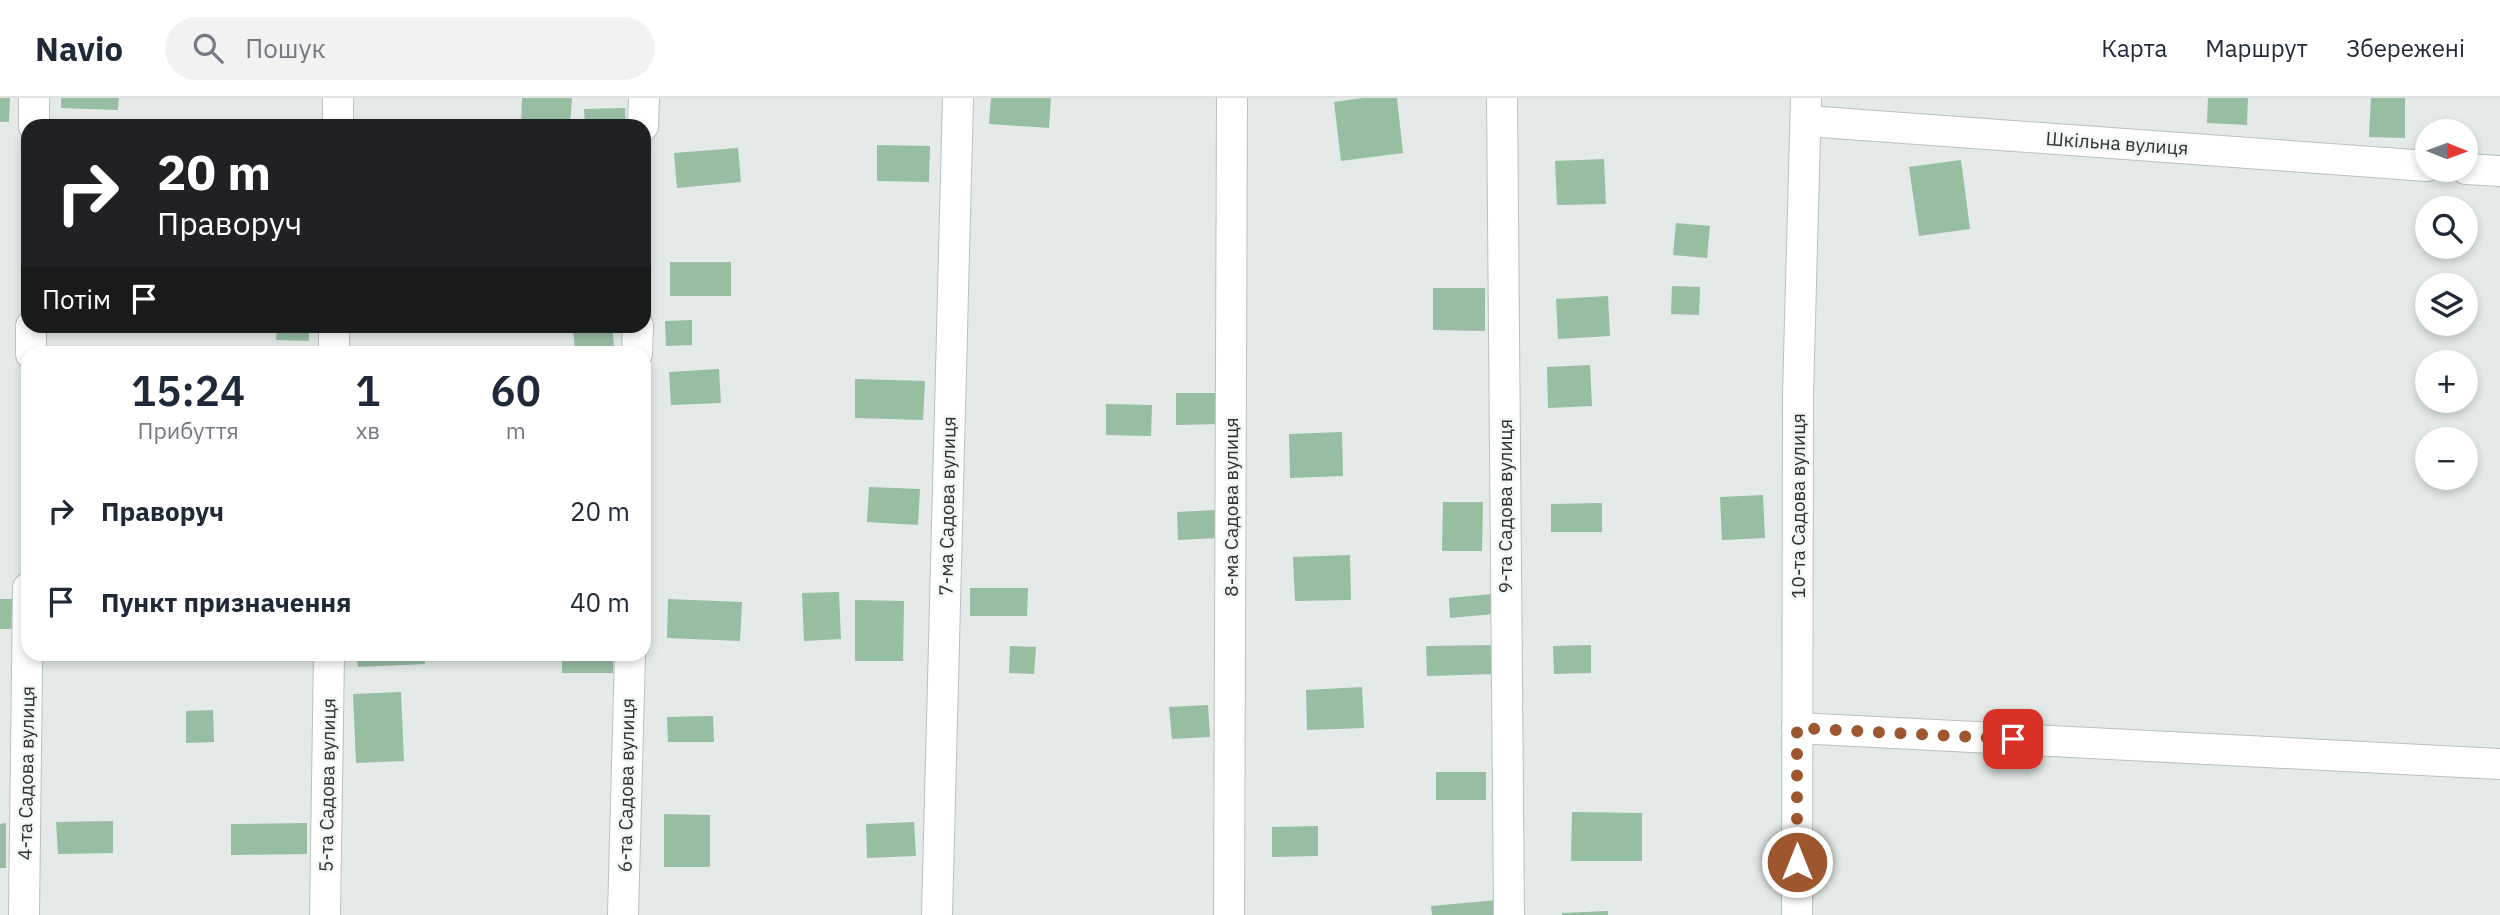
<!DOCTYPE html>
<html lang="uk">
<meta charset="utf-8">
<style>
body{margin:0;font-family:"IBM Plex Sans",sans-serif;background:#f2f2f3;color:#1f2937;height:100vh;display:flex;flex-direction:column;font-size:26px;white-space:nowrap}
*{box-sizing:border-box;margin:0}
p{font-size:23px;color:#747a83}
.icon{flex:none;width:38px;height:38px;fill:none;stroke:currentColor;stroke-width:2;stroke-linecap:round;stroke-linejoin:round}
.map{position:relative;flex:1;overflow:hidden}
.side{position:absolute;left:21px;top:248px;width:630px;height:315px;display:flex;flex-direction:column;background:#fff;border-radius:21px;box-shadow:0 4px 10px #0003}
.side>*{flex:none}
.banner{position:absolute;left:21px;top:21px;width:630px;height:214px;border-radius:21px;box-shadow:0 4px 10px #0003;background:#202124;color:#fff;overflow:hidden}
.needle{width:46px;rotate:91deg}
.tools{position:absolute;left:2415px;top:21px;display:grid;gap:14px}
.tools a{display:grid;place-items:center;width:63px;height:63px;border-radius:50%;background:#fff;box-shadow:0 4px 10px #0003;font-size:35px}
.pin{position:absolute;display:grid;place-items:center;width:60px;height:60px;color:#fff;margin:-30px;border-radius:14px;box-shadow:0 4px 10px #0006}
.me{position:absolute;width:77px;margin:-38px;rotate:0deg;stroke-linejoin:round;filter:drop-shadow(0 0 5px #0008)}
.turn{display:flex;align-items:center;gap:24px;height:147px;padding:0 21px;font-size:32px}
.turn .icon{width:91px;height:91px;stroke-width:2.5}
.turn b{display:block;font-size:49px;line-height:60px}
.then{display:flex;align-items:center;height:66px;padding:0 21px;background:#0003;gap:14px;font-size:26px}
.eta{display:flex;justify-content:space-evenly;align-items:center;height:119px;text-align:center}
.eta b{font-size:42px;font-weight:600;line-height:49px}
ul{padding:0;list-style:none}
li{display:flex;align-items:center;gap:21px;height:91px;padding:0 21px}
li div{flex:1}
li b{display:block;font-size:26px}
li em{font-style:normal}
header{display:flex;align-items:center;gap:42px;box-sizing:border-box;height:98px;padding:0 35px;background:#fff;border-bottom:2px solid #e0e1e3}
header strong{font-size:33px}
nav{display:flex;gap:38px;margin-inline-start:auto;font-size:24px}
.search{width:490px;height:63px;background:#f2f2f3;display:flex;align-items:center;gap:18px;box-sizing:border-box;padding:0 24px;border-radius:38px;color:#747a83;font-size:26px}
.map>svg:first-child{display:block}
.building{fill:#98bea1}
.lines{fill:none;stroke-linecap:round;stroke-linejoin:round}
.minor-casing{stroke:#b9c0be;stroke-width:32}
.minor{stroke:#fff;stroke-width:30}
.route{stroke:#9d562e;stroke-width:12;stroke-dasharray:0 21.6}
.labels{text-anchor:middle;stroke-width:5;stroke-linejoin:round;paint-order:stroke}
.street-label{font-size:19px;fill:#2f3231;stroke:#f1f7f5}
</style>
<header>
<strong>Navio</strong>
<div class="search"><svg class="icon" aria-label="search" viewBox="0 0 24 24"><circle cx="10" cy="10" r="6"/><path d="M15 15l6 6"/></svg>Пошук</div>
<nav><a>Карта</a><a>Маршрут</a><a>Збережені</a></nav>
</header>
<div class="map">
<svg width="2500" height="817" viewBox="0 0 2500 817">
<rect width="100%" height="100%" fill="#e3eae8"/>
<g class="building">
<path d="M0 0H10L9 24H0Z"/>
<path d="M61 0H119L118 12 61 10Z"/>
<path d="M522 0H572L570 28H521Z"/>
<path d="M991 0H1051L1049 30 989 26Z"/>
<path d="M1363 0H1397L1403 55 1341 63 1334 4Z"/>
<path d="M2208 0H2248L2247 27 2207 25Z"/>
<path d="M2371 0H2405V40L2369 39Z"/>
<path d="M625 10 626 28H585L584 11Z"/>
<path d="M877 47 930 48 929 84 877 83Z"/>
<path d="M738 50 741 84 677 90 674 55Z"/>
<path d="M1604 61 1606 106 1557 107 1555 63Z"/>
<path d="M1961 62 1970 131 1919 138 1909 69Z"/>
<path d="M1676 125 1710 128 1707 160 1673 157Z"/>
<rect x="670" y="164" width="61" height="34"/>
<path d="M1672 188 1700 189 1699 217 1671 216Z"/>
<path d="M1433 190H1485V233L1433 232Z"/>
<path d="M1608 198 1610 238 1558 241 1556 201Z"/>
<path d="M692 222V247L666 248 665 223Z"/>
<path d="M277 228H309V243L276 242Z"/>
<path d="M612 228 614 248 575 251 573 231Z"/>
<path d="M1590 267 1592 308 1548 310 1547 269Z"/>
<path d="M719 271 721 305 671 307 669 274Z"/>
<path d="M855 281 925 283 923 322 855 320Z"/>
<path d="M1176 295H1221V326L1176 327Z"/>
<path d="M1106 306 1152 307 1151 338 1106 337Z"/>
<path d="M1342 334 1343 378 1290 380 1289 336Z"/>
<path d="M869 389 920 391 918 427 867 424Z"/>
<path d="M1763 397 1765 440 1722 442 1720 399Z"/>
<path d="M1443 404H1483L1482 453H1442Z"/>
<path d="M1602 405V434H1551V406Z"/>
<path d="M1216 412 1218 440 1178 442 1177 414Z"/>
<path d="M1350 457 1351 502 1295 503 1293 459Z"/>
<path d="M970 490H1028L1027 518H970Z"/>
<path d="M839 494 841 541 804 543 802 495Z"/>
<path d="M1492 496 1494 516 1450 520 1449 500Z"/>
<path d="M0 501H12L13 531H0Z"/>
<path d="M668 501 742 504 740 543 667 540Z"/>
<path d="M855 502 904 503 903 563H855Z"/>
<path d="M1495 547V576L1427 578 1426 548Z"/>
<path d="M1591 547V575L1554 576 1553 548Z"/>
<path d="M1010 548 1036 549 1034 576 1009 575Z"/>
<path d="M357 556H424L425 566 358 569Z"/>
<rect x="562" y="556" width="51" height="19"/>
<path d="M1362 589 1364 630 1307 632 1306 592Z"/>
<path d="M401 594 404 663 356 665 353 596Z"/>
<path d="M1208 607 1210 639 1172 641 1169 609Z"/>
<path d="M213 612 214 644 186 645V613Z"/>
<path d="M713 618 714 644H668L667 619Z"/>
<rect x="1436" y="674" width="50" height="28"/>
<path d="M1572 714 1642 715V763H1571Z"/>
<path d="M664 716 710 717V769H664Z"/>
<path d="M113 723V755L58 756 56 724Z"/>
<path d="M914 724 916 758 867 760 866 726Z"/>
<path d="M6 725V770H0V726Z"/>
<path d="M307 725V756L231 757V726Z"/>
<path d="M1318 728V758L1272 759V729Z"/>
<path d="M1497 802 1498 817H1432L1431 808Z"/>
<path d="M1608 813V817H1562V815Z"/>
</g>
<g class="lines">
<defs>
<g id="minor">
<path d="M1502 0 1509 817"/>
<path d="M1807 23 2427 68"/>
<path d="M34 28V0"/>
<path d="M338 28V0"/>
<path d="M643 28 644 0"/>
<path d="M2466 71 2500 73"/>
<path d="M31 256V228"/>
<path d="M334 256V228"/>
<path d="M637 256 638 228"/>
<path d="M1797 630 2500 666"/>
<path d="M24 817 28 490"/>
<path d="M325 817 329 556"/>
<path d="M623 817 630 556"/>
<path d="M937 817 958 0"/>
<path d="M1229 817 1232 0"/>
<path d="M1797 817 1798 297 1806 0"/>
</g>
</defs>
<use href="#minor" class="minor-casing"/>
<use href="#minor" class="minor"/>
</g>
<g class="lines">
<path class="route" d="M1797 764V630L2013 641"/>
</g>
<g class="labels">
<g class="street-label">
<text transform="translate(2117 45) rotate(4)" y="7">Шкільна вулиця</text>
<text transform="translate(947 408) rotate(-89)" y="7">7-ма Садова вулиця</text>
<text transform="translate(1505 408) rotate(-90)" y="7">9-та Садова вулиця</text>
<text transform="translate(1798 408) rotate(-90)" y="7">10-та Садова вулиця</text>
<text transform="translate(1231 409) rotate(-90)" y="7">8-ма Садова вулиця</text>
<text transform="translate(26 675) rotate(-89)" y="7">4-та Садова вулиця</text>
<text transform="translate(327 687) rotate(-89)" y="7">5-та Садова вулиця</text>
<text transform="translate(626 687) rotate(-89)" y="7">6-та Садова вулиця</text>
</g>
</g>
</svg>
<div class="tools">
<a><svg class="needle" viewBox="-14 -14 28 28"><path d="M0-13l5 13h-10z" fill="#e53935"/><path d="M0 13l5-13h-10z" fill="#747a83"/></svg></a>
<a><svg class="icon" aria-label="search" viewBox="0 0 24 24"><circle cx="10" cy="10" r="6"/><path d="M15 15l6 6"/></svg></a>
<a><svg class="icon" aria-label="layers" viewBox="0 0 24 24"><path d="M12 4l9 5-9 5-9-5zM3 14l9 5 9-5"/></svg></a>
<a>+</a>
<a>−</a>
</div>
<div class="pin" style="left:2013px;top:641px;background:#d93025"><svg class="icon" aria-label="arrive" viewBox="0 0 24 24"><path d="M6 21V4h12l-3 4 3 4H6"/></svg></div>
<svg class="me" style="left:1797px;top:764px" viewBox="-20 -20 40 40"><circle r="17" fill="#9d562e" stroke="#fff" stroke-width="3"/><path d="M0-11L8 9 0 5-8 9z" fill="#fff"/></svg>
<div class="banner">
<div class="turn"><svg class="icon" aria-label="right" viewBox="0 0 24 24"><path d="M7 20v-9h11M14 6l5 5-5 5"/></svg><div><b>20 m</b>Праворуч</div></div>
<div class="then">Потім<svg class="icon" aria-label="arrive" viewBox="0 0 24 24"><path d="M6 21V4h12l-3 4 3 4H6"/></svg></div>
</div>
<section class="side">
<div class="eta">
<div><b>15:24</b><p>Прибуття</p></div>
<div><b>1</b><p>хв</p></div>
<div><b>60</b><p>m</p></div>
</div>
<ul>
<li><svg class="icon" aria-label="right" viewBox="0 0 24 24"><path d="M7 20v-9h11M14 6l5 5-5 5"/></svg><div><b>Праворуч</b></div><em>20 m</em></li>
<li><svg class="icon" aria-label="arrive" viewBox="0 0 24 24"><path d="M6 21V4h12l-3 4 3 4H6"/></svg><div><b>Пункт призначення</b></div><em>40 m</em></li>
</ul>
</section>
</div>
